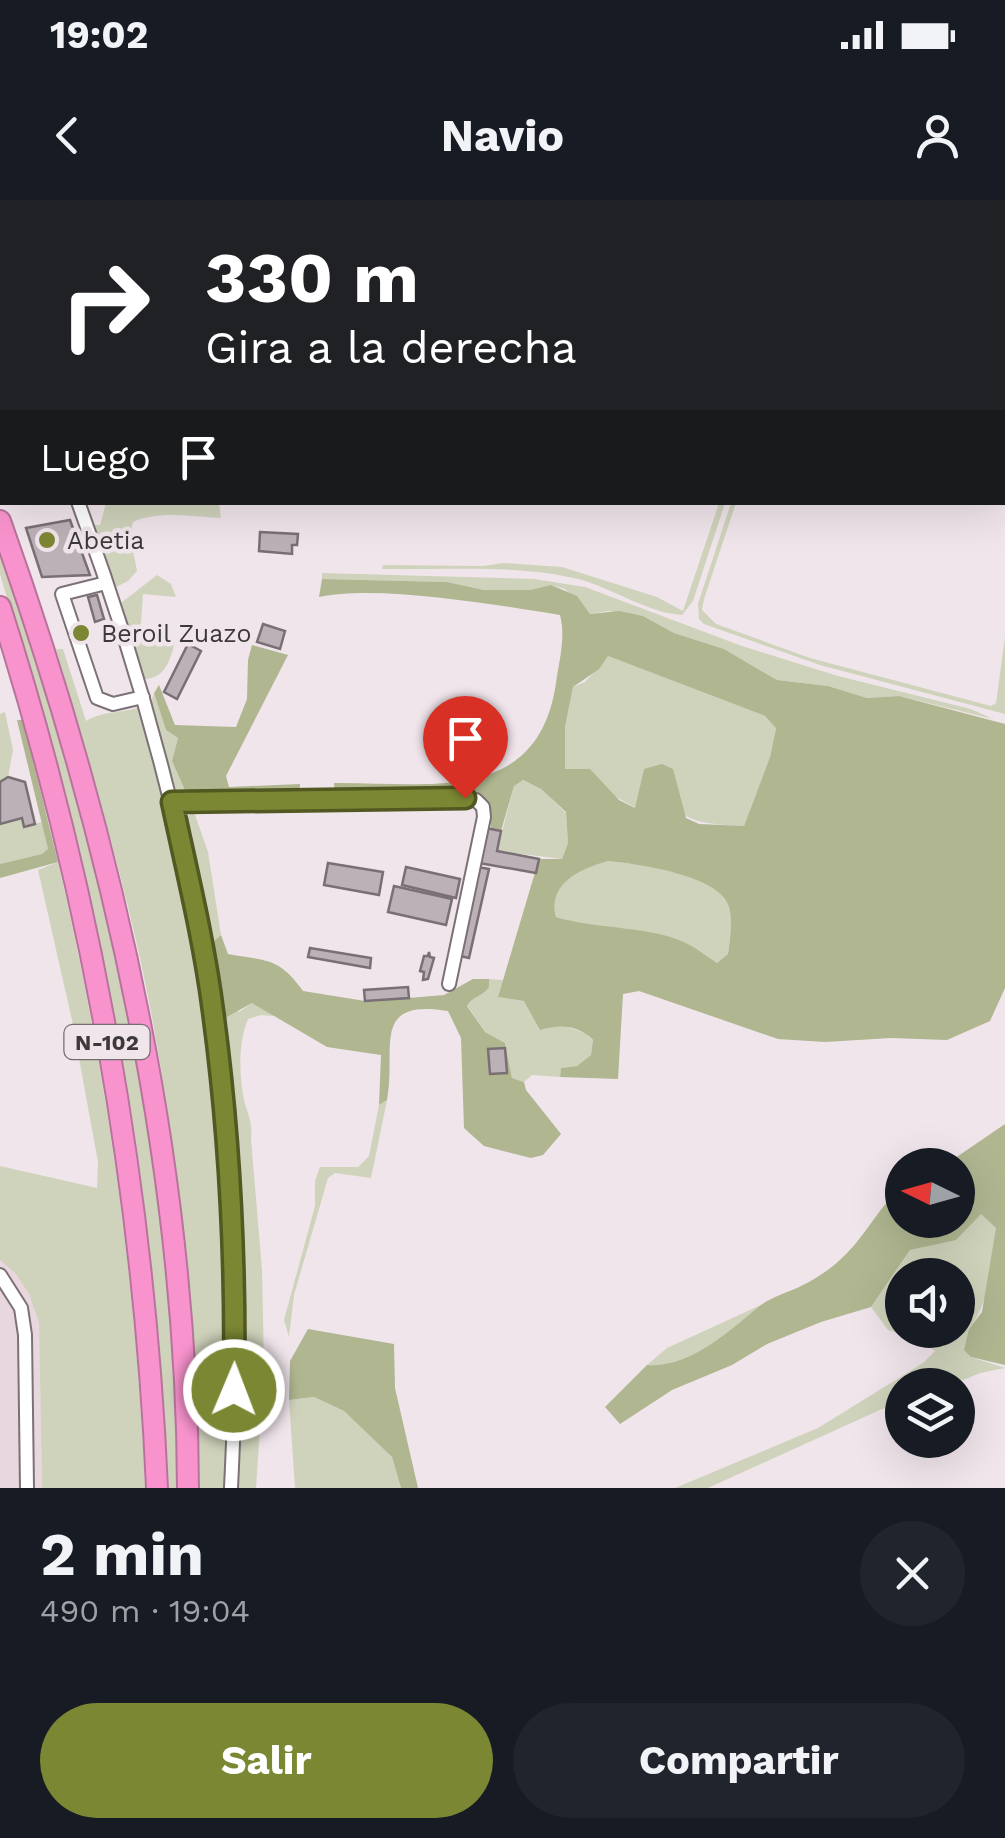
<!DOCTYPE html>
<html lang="es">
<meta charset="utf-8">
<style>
body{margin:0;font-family:"Work Sans",sans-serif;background:#20242c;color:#f1f3f6;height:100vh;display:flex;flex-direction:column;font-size:38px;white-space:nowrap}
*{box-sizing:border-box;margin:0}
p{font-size:32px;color:#9ea1a6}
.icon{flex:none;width:55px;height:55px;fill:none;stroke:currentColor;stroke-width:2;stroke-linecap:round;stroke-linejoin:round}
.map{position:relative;height:1288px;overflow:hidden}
.drawer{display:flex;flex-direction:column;background:#171b24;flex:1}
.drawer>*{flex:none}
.hud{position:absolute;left:0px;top:0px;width:1005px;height:305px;box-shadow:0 10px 40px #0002;background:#202124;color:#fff;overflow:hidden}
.needle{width:65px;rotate:275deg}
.controls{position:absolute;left:885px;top:948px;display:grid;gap:20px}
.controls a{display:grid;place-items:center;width:90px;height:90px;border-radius:50%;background:#171b24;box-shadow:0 10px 40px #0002;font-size:50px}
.pin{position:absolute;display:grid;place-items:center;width:85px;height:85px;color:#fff;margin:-102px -42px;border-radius:50% 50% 50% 0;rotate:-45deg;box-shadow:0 0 10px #0007}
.pin .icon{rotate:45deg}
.me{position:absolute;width:110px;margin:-55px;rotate:1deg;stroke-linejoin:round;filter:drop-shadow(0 0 8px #0008)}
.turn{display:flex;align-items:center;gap:35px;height:210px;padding:0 40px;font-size:45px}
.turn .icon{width:130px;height:130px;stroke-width:2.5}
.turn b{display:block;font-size:70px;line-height:85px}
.then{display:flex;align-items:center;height:95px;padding:0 40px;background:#0003;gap:20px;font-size:38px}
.round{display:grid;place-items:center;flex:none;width:105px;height:105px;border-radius:52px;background:#20242c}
.head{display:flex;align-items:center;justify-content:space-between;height:170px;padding:0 40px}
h1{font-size:60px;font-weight:700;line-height:75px}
.button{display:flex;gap:20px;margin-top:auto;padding:20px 40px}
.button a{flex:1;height:115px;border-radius:60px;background:#7c8733;color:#fff;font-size:40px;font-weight:700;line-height:115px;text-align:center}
.button a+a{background:#20242c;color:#f1f3f6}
.status{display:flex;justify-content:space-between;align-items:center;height:70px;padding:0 50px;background:#171b24;direction:ltr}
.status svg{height:28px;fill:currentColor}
header{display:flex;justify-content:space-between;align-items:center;height:130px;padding:0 40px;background:#171b24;font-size:45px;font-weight:700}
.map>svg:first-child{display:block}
.built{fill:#e9d7e0}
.green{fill:#cfd3bb;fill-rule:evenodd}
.forest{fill:#afb690;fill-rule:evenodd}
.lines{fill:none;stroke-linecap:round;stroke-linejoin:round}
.stream{stroke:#80846a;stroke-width:4}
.building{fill:#bcb1b6;stroke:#796f74;stroke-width:2.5}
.minor-casing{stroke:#7b7176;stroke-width:16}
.highway-casing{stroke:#b7749b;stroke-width:24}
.minor{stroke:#fff;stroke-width:12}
.highway{stroke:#f993ce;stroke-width:20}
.route-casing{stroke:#515821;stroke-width:25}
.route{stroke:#7c8733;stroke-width:18}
.poi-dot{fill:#7c8733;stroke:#f0e5eb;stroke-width:4}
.labels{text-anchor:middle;stroke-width:9;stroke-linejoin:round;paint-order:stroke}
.shield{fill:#f0e5eb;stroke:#736d70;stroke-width:2.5}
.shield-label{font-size:22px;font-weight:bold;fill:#3d393b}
.poi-label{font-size:25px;fill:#3d393b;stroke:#f0e5eb;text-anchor:start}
</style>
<div class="status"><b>19:02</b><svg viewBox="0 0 49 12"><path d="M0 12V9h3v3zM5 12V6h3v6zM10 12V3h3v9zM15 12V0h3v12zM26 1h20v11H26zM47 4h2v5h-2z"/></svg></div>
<header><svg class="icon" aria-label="back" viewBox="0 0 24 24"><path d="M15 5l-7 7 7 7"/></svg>Navio<svg class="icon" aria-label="person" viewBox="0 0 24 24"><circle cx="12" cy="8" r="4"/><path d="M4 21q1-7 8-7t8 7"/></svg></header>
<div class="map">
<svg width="1005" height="1288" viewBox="0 0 1005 1288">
<rect width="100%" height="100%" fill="#f0e5eb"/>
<path class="built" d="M0 1060 15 1073 29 1094 39 1123 42 1288H0Z"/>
<g class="green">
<path d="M106 303H219L221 318C193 317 160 310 133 322L130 335 137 371 128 381 116 387 94 325H100Z"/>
<path d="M719 303H725L693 401 682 415C647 413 613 388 578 379 516 364 446 370 382 369L383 365 483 366 503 363 562 367 657 397 683 411Z"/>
<path d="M731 303H736L704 399 702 410 716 424 810 458 991 506 996 503 1005 437V514L820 465 704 424 699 419 698 404Z"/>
<path d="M0 343 65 540 129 805 153 949 167 1064 179 1288H169C161 1174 153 1061 137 948 109 753 55 562 0 374Z"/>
<path d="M322 373 534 379 585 387 742 446 838 476 971 509 993 519 899 496 867 498 828 486 777 480 724 449 674 433 643 416 608 411 590 414 565 389 551 385 530 390H484L447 382 322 379Z"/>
<path d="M157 375 171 384 176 397 143 394 140 437 175 440C172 457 165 479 145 479L121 403Z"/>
<path d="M56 449H63L86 521C106 510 119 514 140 507 170 625 200 743 213 864 228 1005 228 1146 225 1288H200C192 1110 178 933 140 758 117 654 86 552 56 449Z"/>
<path d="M608 456 765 516 776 527 770 557 744 626C678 623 685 618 644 569L636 608 565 569V527L573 487 585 482Z"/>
<path d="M154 493 166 530 178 538 172 561 187 595 175 590 151 502Z"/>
<path d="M5 512 13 550 8 577 0 582V514Z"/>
<path d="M522 580 541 589 566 613 568 643 562 659 497 651 514 586Z"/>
<path d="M193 609 208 652 221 735 208 746 183 625Z"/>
<path d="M22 618 25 626 42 622 48 649 43 654 0 664V624Z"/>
<path d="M608 661C637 664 710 673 726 700 735 715 730 738 728 754L717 763C708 757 699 750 690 745 654 726 597 730 556 717 547 682 582 667 608 661Z"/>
<path d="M58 662C106 868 136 1076 145 1288H42L39 1123 29 1094 15 1073 0 1060V966L97 988 98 962 72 820 38 670Z"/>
<path d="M489 779 503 780 498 797 524 801 559 824 585 833 593 841 591 855 577 866 561 868 560 877 532 875 524 882 512 878 505 843 485 832 467 805 489 787Z"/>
<path d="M216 786 222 788 239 812 252 803 267 809 274 816 261 815 248 819C238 844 239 874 244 900 248 916 253 922 251 939L262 1070 264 1165 256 1288H236L241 1068 238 1000Z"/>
<path d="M387 900 371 978 335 973 328 978 294 1095 289 1137 284 1120 315 1006V981L320 967H358L369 956 379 905Z"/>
<path d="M981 1013 996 1028C994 1062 989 1103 969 1129L971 1157 1005 1168 980 1173 951 1185H902V1203L882 1209 708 1288H675L818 1228 923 1163 935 1151 917 1138 888 1130 871 1107 910 1050 956 1039ZM902 1075H958V1130H902Z"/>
<path d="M763 1104C735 1132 688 1168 647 1165L667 1148Z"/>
<path d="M314 1197 344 1211 392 1257 401 1288H295L289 1200Z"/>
</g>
<g class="forest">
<path d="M322 379 447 382 484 390H530L551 385 577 396 590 414 619 411 643 416 674 433 724 449 777 480 828 486 867 498 899 496 1005 524V788L990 821 947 840 891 838 825 842 778 839 639 791 623 794 618 879 560 877 561 868 577 866 591 855 593 840C578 825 560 824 540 830L524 801 498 797 539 659H562L568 643 566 612 541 589 523 580 514 586 501 631 491 629 490 615 476 595H335L334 583C428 582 538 606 556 483 559 461 566 437 560 415 496 405 379 384 319 397ZM608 456 765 516 776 528 770 557 744 626 699 624 686 618 673 569 662 564 644 569 635 608 619 600 590 569H565V527L573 487 599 469ZM608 661C637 664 721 675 729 707 733 722 730 739 728 754L717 763C708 757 699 750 690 745 652 725 598 730 556 717 547 683 582 668 608 661Z"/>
<path d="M252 445 288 455 226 576 229 587 300 584 299 596 187 595 172 561 178 538 166 530 154 493 159 485 175 525 236 527 247 499 248 460Z"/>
<path d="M17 520H23L58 662 0 678V664L42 654 48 649Z"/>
<path d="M221 735 228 754C266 761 279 757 303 791L365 801 409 798 444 795 473 779H489V787C483 796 472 797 467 806L485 832 505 843 512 878 524 882 526 890 561 934 543 955 531 958 484 946 464 928 461 838 448 811C369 798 397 849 387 900L379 905 381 855 327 847 252 803 225 818 222 788 216 786 208 746Z"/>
<path d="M1005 924V1165L971 1157 964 1150 969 1129 982 1112 996 1028 981 1014 956 1040 910 1050 871 1107 821 1122 767 1144 732 1165 672 1190 620 1224 605 1207 647 1165C691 1168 729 1131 761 1105 773 1096 790 1092 803 1085 818 1078 836 1065 847 1053 868 1032 879 1006 902 988V1020H958V965H945Z"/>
<path d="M308 1129 394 1144 395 1188 418 1288H401L392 1257 344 1211 314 1197 289 1200 290 1161Z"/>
</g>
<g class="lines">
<g class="stream">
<path d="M288 2 290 0"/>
<path d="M0 263 2 262"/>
</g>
</g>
<g class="building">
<path d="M70 320 90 375 42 377 26 328Z"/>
<path d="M260 332 298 334 297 345H292V354L259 351Z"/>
<path d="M97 395 104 419 95 422 88 397Z"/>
<path d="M263 424 285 431 280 449 257 442Z"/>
<path d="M188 444 201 451 177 499 164 492Z"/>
<path d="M8 577 25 582 35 624 24 627 22 618 0 624V582Z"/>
<path d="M486 628 501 631 497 651 539 659 536 673 479 663Z"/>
<path d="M328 663 383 672 379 695 324 685Z"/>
<path d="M406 667 460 679 456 698 402 685Z"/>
<path d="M478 667 489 669 469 758 460 756Z"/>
<path d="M394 686 452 699 446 725 388 712Z"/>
<path d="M310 748 371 758 370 768 308 757Z"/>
<path d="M429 752 430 757 434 758 428 779 423 780 424 772 420 771 424 756H428Z"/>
<path d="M408 787 409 798 365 801 364 790Z"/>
<path d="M505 848 507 873 490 874 488 849Z"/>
</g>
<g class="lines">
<defs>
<g id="minor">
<path d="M0 100 2 106"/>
<path d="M78 302C166 539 223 786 234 1039 238 1121 235 1206 231 1288"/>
<path d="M106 383 62 394 97 498 113 504 143 497"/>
<path d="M172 602 476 600 483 607 484 617 449 784"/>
<path d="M0 1075 21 1108 25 1135 27 1288"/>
</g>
<g id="highway">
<path d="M0 321C109 627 187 961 188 1288"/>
<path d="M0 407C91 691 144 990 157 1288"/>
</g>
</defs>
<use href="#minor" class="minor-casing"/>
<use href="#highway" class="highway-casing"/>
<use href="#minor" class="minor"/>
<use href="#highway" class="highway"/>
</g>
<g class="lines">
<defs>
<path id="route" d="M234 1190C236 1063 230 937 213 811 204 741 187 672 172 602L465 598"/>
</defs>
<use href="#route" class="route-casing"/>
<use href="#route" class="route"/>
</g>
<g class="poi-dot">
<circle cx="47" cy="340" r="10"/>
<circle cx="81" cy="433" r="10"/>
</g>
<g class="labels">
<rect class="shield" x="64.5" y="825" width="85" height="34" rx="8"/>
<g class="shield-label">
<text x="107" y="850">N-102</text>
</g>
<g class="poi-label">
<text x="67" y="349">Abetia</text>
<text x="101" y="442">Beroil Zuazo</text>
</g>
</g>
</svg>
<div class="controls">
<a><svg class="needle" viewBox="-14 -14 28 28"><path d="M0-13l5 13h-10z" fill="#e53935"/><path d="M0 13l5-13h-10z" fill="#9ea1a6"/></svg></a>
<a><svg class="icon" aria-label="sound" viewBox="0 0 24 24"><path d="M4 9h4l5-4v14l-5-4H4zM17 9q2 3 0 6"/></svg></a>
<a><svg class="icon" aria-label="layers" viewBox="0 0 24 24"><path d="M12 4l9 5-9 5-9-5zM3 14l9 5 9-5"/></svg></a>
</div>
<div class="pin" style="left:465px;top:598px;background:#d93025"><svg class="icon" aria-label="arrive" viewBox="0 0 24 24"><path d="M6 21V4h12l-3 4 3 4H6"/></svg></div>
<svg class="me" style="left:234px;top:1190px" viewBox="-20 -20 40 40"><circle r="17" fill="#7c8733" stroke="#fff" stroke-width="3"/><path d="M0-11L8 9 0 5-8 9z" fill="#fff"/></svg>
<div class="hud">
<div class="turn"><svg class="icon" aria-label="right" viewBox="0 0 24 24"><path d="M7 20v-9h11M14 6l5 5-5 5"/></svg><div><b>330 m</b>Gira a la derecha</div></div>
<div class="then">Luego<svg class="icon" aria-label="arrive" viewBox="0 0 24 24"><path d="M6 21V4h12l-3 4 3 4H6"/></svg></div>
</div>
</div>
<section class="drawer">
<div class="head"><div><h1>2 min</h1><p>490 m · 19:04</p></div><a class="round"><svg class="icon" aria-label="close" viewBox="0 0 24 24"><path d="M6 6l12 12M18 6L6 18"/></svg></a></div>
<div class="button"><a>Salir</a><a>Compartir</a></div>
</section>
